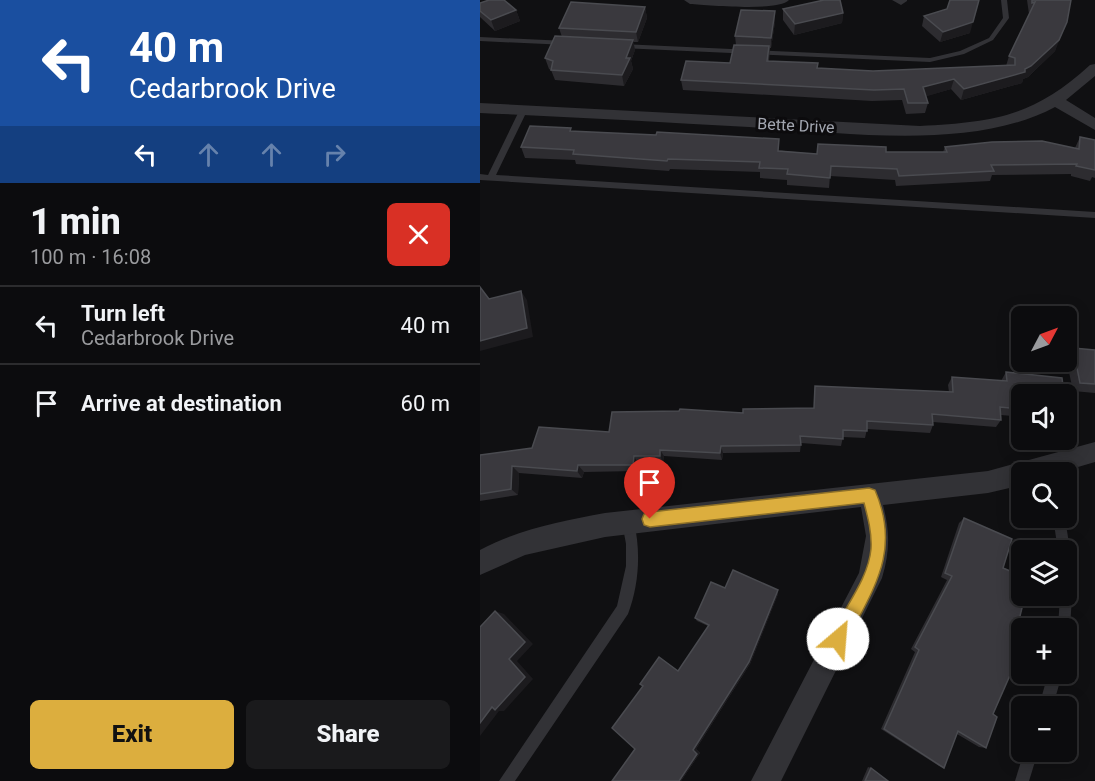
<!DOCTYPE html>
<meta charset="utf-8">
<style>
body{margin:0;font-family:Roboto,sans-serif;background:#1a1a1c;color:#f1f3f6;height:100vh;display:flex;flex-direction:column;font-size:22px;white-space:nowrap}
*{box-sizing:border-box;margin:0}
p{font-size:20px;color:#9a9b9e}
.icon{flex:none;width:33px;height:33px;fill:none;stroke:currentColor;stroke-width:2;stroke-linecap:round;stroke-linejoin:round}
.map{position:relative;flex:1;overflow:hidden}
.side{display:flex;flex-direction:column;background:#0c0c0e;width:480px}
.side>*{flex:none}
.top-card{background:#1a4fa0;color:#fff;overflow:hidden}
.needle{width:39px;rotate:49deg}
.buttons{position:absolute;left:531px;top:306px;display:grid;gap:12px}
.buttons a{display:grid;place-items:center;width:66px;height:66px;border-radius:9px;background:#0c0c0e;box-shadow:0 3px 15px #0003,0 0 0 2px #2c2c2e;font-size:30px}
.pin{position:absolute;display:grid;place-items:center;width:51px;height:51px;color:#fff;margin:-62px -26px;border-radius:50% 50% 50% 0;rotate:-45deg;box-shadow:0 0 6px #0007}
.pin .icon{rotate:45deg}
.me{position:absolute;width:66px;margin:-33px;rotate:27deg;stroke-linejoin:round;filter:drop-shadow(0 0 4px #0008)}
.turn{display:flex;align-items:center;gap:21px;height:126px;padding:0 30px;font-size:27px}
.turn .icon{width:78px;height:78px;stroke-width:2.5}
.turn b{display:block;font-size:42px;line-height:51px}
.lanes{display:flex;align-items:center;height:57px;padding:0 30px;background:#0003;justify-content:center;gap:30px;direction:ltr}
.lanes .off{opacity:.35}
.round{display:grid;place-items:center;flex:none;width:63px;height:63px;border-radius:9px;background:#1a1a1c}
.overview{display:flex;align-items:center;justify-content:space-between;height:102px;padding:0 30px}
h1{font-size:36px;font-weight:800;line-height:45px}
.button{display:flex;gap:12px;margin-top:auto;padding:12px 30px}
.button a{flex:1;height:69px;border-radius:9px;background:#dcae3e;color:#111;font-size:24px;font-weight:800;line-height:69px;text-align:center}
.button a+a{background:#1a1a1c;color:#f1f3f6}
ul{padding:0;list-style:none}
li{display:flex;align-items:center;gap:18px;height:78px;padding:0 30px;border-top:2px solid #2c2c2e}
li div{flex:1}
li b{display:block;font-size:22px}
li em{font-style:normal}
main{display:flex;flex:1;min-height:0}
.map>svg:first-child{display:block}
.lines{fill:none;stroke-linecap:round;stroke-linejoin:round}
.lane{fill:#323236;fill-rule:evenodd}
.street{fill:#323236;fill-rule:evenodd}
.wall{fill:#2d2c30}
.shaded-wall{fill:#1c1b1e}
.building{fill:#3a393e;stroke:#4a4b50;stroke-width:1.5}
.route{fill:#dcae3e;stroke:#8f7128;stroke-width:1.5}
.labels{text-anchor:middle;stroke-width:6;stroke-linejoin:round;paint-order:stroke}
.far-street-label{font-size:16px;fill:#a3a7b1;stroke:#0c0b0d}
</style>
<main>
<section class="side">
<div class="top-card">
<div class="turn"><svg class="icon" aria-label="left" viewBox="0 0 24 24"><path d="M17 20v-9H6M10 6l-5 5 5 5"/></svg><div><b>40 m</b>Cedarbrook Drive</div></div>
<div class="lanes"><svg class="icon" aria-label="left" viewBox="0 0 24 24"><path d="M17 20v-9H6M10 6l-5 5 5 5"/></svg><svg class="icon off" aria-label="ahead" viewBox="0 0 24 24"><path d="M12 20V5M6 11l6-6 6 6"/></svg><svg class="icon off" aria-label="ahead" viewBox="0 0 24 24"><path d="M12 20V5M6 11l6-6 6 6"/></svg><svg class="icon off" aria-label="right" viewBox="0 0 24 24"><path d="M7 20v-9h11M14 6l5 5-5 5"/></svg></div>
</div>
<div class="overview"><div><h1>1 min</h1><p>100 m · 16:08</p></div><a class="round" style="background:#d93025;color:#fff"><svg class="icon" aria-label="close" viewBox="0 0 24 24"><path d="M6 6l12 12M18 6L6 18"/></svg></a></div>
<ul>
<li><svg class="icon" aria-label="left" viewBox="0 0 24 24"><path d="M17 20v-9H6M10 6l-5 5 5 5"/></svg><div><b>Turn left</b><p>Cedarbrook Drive</p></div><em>40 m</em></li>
<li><svg class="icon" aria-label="arrive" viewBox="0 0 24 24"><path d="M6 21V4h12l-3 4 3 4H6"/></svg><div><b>Arrive at destination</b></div><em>60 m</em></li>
</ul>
<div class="button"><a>Exit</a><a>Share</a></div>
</section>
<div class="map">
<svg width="615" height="781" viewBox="0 0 615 781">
<rect width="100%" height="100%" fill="#101012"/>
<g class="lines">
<g class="lane">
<path d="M521 0H527L529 18 513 40 484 54 450 62 141 48 138 46 141 44 450 58 480 51 509 38 523 18Z"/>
<path d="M0 37 87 41 90 43 87 45 0 41Z"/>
<path d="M40 109H46L47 111 16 175 615 212V218L0 180V174L8 175Z"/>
<path d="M148 516 152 518 154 522C161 552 159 585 148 614L35 781H19L137 606 146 566V544L142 522 144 518Z"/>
<path d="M573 518H585L590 550 586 555V550H578Z"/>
<path d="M586 562 590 564C593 571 593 582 590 589L588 590 590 592 592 596 590 628 586 633V628H578L580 596H586Z"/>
<path d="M568 674H582L573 706H559Z"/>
<path d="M544 752H558L549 781H535Z"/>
</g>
<g class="street">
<path d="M204 0H309C297 12 229 5 210 4Z"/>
<path d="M412 0H427V1L421 5Z"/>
<path d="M615 64V76L586 100 615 118V130L575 107C491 152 362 132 269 127 179 122 90 117 0 113V103L440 126C514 122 553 117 610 65Z"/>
<path d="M615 442V462L581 472H542V485L508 493 403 505C410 531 410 552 402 578L301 781H271L379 573 386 536 381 507 125 537 45 555 0 575V550C39 529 82 521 125 513L508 471Z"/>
</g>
</g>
<g class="wall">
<path d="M547 0H591L575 51 548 77 543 79 542 83 481 100 471 89 446 96 448 103 445 113 426 114 422 100 392 101 203 90 201 80 250 63 256 45 255 36 295 11V22L291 48H290L289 61 338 68 393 71 526 66 529 56 549 14Z"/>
<path d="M0 3 36 10 40 21 15 31 0 17Z"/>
<path d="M165 7 167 18 158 42H153L155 50 151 61 153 69 144 86 75 80 71 70 69 69 65 58 82 37 79 28Z"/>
<path d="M303 9 363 13 362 23 314 35 303 20Z"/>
<path d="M444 16 490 33 460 42 442 26Z"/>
<path d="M92 131 337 154 463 152 465 147 595 148 600 137 615 140V178L612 177 610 181 591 176V174L512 175 510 181 416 186 415 180 350 176 349 188 307 185V180L280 178V172L190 169 189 171 96 164 95 160 45 158 41 147Z"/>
<path d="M593 348 615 350V393L593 391 586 358Z"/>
<path d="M526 372 542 394V417L521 415V420L516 427 453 422V425L450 433 387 429 385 438 363 437 361 446 321 443 320 452 243 453 242 460 184 456 183 462 158 463 157 471 104 472 102 478 39 473 38 495 0 501V455L52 448 129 432 263 413 334 408 469 392 468 385 472 377 521 381Z"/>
<path d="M484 518 523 568 513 714 506 748 499 747 477 734 464 768 459 766 401 729 435 652 431 649 467 580 461 577 479 523Z"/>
<path d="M245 588 298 590V594L270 664 216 749 220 753 201 781H132L155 749 163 686 179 657 198 671 228 626 217 621 215 618Z"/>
<path d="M388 767 391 768 408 781H382Z"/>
</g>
<g class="shaded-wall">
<path d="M165 7 167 18 158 42 156 32Z"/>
<path d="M36 10 40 21 15 31 11 20Z"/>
<path d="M295 11V22L291 48V38Z"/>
<path d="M363 13 362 23 314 35 315 24Z"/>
<path d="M493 22 490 33 460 42 463 32Z"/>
<path d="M587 22 575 51 548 77 543 79 542 83 481 100 484 89 545 69Z"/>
<path d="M153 40 155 50 151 61 153 69 144 86 142 75 146 58Z"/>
<path d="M474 79 471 89 441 98 443 87Z"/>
<path d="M41 291 47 300 53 337 0 351V341Z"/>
<path d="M241 446 243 453 242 460 240 453Z"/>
<path d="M180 450 184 456 183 462 180 456Z"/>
<path d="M154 456 158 463 157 471 153 465Z"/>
<path d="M98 465 104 472 102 478 97 471Z"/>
<path d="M32 466 39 473 38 495 31 489Z"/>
<path d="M298 590V594L270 664 216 749 220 753 201 781H199L213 750Z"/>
<path d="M15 611 24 614 53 644 37 661 53 679 24 711H19L0 736V723Z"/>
</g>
<g class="building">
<path d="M9 0H24L36 10 11 20 0 11V3Z"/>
<path d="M344 0H360L363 13 315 24 303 9Z"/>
<path d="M470 0H499L493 22 463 32 444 16 467 9Z"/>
<path d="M552 0H591L587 22 579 40 551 66 545 69V72L484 89 474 79 443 87 448 103H428L424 89 394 90 201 80 206 61 250 63 254 45 289 46 287 61 338 63 337 68 393 71 535 65V58L529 56 555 2 552 3Z"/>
<path d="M91 2 165 7 156 32 79 28Z"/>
<path d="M261 10 295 11 291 38 255 36Z"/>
<path d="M75 36 153 40 146 58H150L142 75 71 70 73 61 65 58Z"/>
<path d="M50 126 91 128 90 131 176 135 177 132 299 139 298 151 337 154 338 144 406 147V152H467L465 147 512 142 562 141 599 149 600 137 615 140V170L596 166 597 164 511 165 514 171 419 176 417 169 351 166 350 178 307 174 308 169 279 168 280 162 188 159 187 161 93 154 94 150 41 147Z"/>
<path d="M0 287 9 299 41 291 47 328 0 341Z"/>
<path d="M593 348 615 350V384L600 383Z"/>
<path d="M526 372 582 378 584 394H542V409L520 407 521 420 452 414 453 425 387 421V431L363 430V439L320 436 321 445 241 446 240 453 180 450V456H154L153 465H98L97 471 32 466 31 489 0 494V455L52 448 59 427 129 432 132 412 199 411 200 409 263 413V409L334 408 335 386 473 392 472 377 527 381Z"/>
<path d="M484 518 532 539 523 568 542 576V596H545L535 636 542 640V648L513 714 517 717 506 748 478 731 464 768 404 729 439 650 435 647 472 576 465 573Z"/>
<path d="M253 570 298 590 269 662 213 750 217 754 199 781H132L155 749 132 728 163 686 160 684 179 657 198 671 229 625 215 618 231 582 245 588Z"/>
<path d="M15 611 45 642 29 659 45 677 15 710 12 707 0 723V627Z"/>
<path d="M391 768 408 781H385Z"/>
</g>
<path class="route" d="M389 488 395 490C422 553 392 590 365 645L358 647 352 645 350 639C362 610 388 581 391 549 392 533 388 518 384 503L170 527 164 525 162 519 164 514 170 512Z"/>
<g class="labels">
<g class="far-street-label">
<text transform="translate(316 125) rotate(3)" y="6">Bette Drive</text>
</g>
</g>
</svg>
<div class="buttons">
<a><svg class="needle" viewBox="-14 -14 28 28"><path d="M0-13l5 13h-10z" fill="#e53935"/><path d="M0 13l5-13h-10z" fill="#9a9b9e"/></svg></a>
<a><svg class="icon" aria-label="sound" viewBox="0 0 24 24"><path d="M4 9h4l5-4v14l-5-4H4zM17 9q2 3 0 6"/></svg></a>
<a><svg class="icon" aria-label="search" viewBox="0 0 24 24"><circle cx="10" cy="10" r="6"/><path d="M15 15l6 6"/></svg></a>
<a><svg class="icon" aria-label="layers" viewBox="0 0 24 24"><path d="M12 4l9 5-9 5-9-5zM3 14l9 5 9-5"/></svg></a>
<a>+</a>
<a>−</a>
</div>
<div class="pin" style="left:170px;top:519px;background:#d93025"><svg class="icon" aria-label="arrive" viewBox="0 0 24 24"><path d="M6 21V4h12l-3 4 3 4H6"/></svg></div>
<svg class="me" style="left:358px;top:639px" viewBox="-20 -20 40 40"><circle r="19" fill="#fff"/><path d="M0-13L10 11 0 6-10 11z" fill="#dcae3e"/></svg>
</div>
</main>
